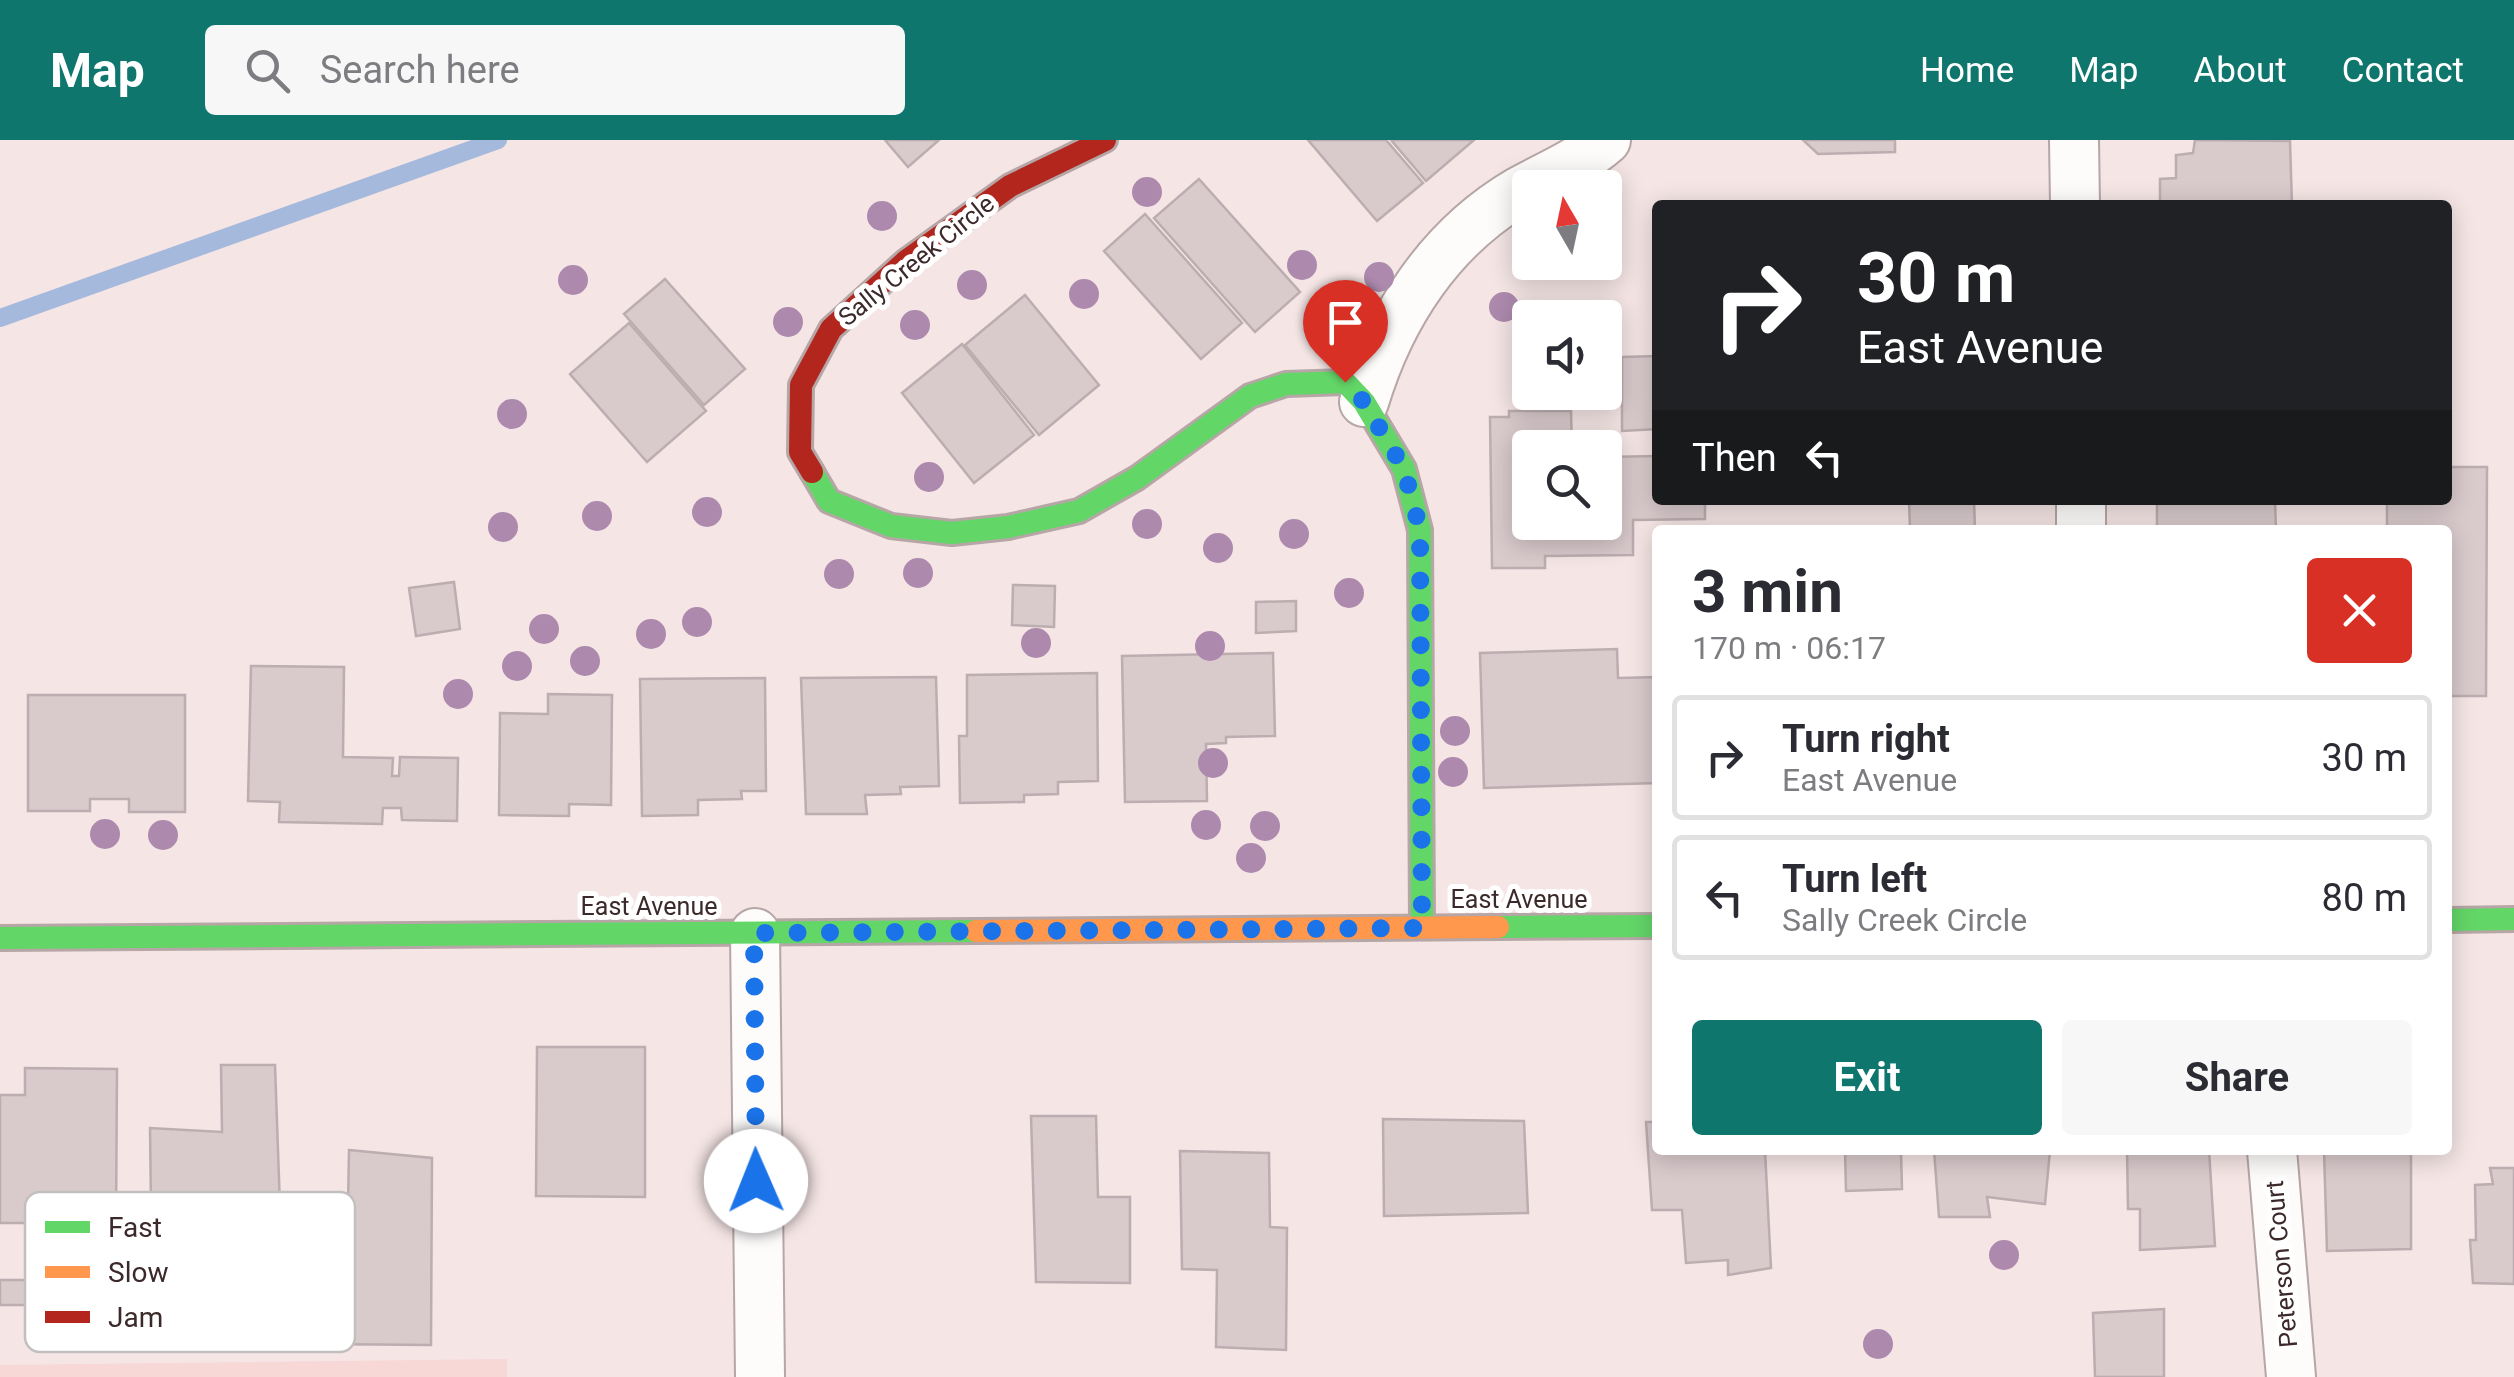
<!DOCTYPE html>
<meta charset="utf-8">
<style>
body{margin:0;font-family:Roboto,sans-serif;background:#f7f7f7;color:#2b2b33;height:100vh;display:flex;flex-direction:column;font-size:38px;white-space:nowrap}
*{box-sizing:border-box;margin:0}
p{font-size:32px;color:#7c7c81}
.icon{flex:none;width:55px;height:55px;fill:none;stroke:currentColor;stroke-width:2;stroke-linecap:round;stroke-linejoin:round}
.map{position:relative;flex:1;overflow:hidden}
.side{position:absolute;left:1652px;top:385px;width:800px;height:630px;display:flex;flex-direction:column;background:#fff;border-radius:10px;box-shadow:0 5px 25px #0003}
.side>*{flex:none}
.guide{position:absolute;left:1652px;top:60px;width:800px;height:305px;border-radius:10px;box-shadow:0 5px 25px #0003;background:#202124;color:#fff;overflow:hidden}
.needle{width:65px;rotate:351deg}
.controls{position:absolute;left:1512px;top:30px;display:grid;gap:20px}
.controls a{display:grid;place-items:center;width:110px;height:110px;border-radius:10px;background:#fff;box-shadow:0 5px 25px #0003;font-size:50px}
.pin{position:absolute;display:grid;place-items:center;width:85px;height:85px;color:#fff;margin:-102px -42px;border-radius:50% 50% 50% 0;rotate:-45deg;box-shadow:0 0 10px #0007}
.pin .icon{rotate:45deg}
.me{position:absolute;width:110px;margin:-55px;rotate:359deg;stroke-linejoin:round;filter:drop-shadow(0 0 8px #0008)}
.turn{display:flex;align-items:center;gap:35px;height:210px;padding:0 40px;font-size:45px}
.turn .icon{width:130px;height:130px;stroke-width:2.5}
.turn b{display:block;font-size:70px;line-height:85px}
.then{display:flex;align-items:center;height:95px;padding:0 40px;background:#0003;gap:20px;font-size:38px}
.round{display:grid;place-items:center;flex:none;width:105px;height:105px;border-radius:10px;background:#f7f7f7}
.summary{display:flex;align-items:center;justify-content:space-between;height:170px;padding:0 40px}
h1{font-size:60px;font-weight:700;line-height:75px}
.action{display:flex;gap:20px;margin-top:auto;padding:20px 40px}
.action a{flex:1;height:115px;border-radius:10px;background:#0f766e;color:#fff;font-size:40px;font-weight:700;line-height:115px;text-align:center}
.action a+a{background:#f7f7f7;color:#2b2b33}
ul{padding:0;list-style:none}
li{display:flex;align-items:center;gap:30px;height:125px;margin:0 20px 15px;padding:0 20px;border:5px solid #e1e1e2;border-radius:10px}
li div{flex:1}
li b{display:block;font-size:38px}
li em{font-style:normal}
header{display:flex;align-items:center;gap:60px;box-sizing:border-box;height:140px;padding:0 50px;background:#0f766e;color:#fff}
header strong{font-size:48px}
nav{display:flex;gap:55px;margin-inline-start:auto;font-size:35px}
.search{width:700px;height:90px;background:#f7f7f7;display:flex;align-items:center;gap:25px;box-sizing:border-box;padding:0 35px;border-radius:10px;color:#7c7c81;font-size:38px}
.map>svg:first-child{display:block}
.built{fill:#f8d7d7}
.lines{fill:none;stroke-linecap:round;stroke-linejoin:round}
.stream{stroke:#a5b9dd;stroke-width:18}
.building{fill:#d9cacc;stroke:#bcadb0;stroke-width:2.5}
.street-casing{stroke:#b6a6a6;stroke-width:52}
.fast-casing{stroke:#b6a6a6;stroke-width:28}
.slow-casing{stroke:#b6a6a6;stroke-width:28}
.jam-casing{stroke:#b6a6a6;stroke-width:28}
.street{stroke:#fefbfb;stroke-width:48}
.fast{stroke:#63d668;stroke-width:22}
.slow{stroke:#ff974d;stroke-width:22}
.jam{stroke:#b3261e;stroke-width:22}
.tree{fill:#ac89ad}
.route{stroke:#1a73e8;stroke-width:18;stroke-dasharray:0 32.4}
.labels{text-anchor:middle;stroke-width:10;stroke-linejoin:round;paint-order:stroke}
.street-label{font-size:25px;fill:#3c292a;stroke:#fff}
.key{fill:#fff;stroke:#c4bfbf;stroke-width:2.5}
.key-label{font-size:28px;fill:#3c292a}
</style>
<header>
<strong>Map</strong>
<div class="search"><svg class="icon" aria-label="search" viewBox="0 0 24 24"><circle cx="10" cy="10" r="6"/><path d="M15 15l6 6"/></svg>Search here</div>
<nav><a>Home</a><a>Map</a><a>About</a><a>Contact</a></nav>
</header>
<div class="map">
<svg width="2514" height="1237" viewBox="0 0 2514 1237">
<rect width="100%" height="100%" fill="#f5e5e5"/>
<path class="built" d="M507 1219V1237H0V1225Z"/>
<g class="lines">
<path class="stream" d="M0 178 498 0"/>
</g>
<g class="building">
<path d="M885 0H939L908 27Z"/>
<path d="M1308 0H1386L1423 43 1377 81Z"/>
<path d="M1391 0H1474L1426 41Z"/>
<path d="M1803 0H1895V12L1818 14Z"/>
<path d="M2195 0 2290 1 2292 65H2160V39L2176 38V15L2193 13Z"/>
<path d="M1199 39 1300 152 1255 192 1154 78Z"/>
<path d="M1145 74 1242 183 1201 219 1104 111Z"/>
<path d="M665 139 745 229 704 265 624 174Z"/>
<path d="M1025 155 1099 245 1039 295 965 205Z"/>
<path d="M629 183 706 271 647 322 570 234Z"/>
<path d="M962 204 1034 295 974 343 902 253Z"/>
<path d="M1658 216V289L1622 291V217Z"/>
<path d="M1509 271H1571L1572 308H1530V382H1605V317L1658 316V360H1705V379L1633 380V415L1545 416V428H1492L1490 277H1509Z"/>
<path d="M2448 327H2487L2486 556H2448V390H2387V360H2448Z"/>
<path d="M1909 360H1974L1975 390H1910Z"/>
<path d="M2157 360H2275L2276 390H2157Z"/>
<path d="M454 442 460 489 416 496 409 448Z"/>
<path d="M1013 445 1055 446 1054 487 1012 485Z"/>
<path d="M1296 461V491L1256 493V462Z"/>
<path d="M1617 509 1618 538 1658 537V643L1484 648 1480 513Z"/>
<path d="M1273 513 1275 596 1226 597V603L1206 604 1207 661 1125 662 1122 516Z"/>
<path d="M251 526 344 527 343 617 393 618 392 636H399L400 617 458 618 457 681 402 680 401 668H383L382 684 279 682 280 662 248 661Z"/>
<path d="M1097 533 1098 641 1058 642V654L1024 655V662L960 663 959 596H967V535Z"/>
<path d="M936 537 939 646 900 647 901 654 865 655 867 674H806L801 538Z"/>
<path d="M765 538 766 651H741L742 659 698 660V675L642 676 640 539Z"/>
<path d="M548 554 612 555 611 665 569 664V676L499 675 500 573 548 574Z"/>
<path d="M28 555H185V672H129V659H90V671H28Z"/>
<path d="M537 907H645V1057L536 1056Z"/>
<path d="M221 925H275L280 1067 264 1070 271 1134 195 1135 198 1072 151 1068 150 988 222 992Z"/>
<path d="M25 928 117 929 116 1083H0V955H25Z"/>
<path d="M1031 976H1096L1098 1057H1130V1143L1036 1142Z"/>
<path d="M1383 979 1524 981 1528 1073 1384 1076Z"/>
<path d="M1646 982H1658V1010H1765L1771 1128 1728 1135V1120L1686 1123 1682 1070H1652Z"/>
<path d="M349 1010 432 1018 431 1205 315 1204 317 1121 347 1122Z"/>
<path d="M1934 1010H2050L2045 1064 1987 1057 1990 1077H1939Z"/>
<path d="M2127 1010H2209L2215 1106 2140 1110V1069H2128Z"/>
<path d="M2324 1010H2411V1109L2327 1111Z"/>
<path d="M1180 1011 1269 1013 1270 1087 1287 1088 1286 1210 1216 1207 1217 1130 1182 1129Z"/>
<path d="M1845 1011H1901L1902 1049 1846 1051Z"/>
<path d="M2490 1028H2514V1144L2473 1143 2470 1100H2476L2475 1045 2493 1044Z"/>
<rect x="0" y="1140" width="26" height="25"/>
<path d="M2164 1169V1237H2095L2093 1173Z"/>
</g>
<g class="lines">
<defs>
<g id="street">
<path d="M2074 0 2075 65"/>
<path d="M1364 262C1390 175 1440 98 1520 51 1549 35 1581 22 1606 0"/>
<path d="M2081 360V390"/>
<path d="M755 793 760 1237"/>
<path d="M2272 1010 2291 1237"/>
</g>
<g id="fast">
<path d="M812 332 829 361 891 386 952 393 1008 387 1079 371 1137 338 1250 256 1286 244 1345 242 1364 262 1404 329 1420 390 1422 787"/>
<path d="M2448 780 2514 779"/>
<path d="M1498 787 1658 786"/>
<path d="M0 798 976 791"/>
</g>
<path id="slow" d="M976 791 1498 787"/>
<path id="jam" d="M812 332 800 312 801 245 831 189 906 121 1010 46 1105 0"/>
</defs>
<use href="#street" class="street-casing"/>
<use href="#fast" class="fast-casing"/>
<use href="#slow" class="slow-casing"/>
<use href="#jam" class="jam-casing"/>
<use href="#street" class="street"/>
<use href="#fast" class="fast"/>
<use href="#slow" class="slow"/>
<use href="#jam" class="jam"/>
</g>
<g class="tree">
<circle cx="1147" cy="52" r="15"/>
<circle cx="882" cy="76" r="15"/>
<circle cx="1302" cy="125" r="15"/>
<circle cx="1379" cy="137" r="15"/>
<circle cx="573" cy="140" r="15"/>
<circle cx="972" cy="145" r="15"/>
<circle cx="1084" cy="154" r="15"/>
<circle cx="1504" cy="167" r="15"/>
<circle cx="788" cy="182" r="15"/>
<circle cx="915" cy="185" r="15"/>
<circle cx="512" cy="274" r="15"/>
<circle cx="929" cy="337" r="15"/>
<circle cx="707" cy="372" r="15"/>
<circle cx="597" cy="376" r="15"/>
<circle cx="1147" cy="384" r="15"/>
<circle cx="503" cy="387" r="15"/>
<circle cx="1294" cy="394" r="15"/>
<circle cx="1218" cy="408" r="15"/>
<circle cx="918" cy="433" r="15"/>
<circle cx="839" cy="434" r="15"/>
<circle cx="1349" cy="453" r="15"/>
<circle cx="697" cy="482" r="15"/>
<circle cx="544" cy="489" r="15"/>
<circle cx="651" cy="494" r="15"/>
<circle cx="1036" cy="503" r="15"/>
<circle cx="1210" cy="506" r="15"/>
<circle cx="585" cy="521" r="15"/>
<circle cx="517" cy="526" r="15"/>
<circle cx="458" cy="554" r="15"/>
<circle cx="1455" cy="591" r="15"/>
<circle cx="1213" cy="623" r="15"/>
<circle cx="1453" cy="632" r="15"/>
<circle cx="1206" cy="685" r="15"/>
<circle cx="1265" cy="686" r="15"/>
<circle cx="105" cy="694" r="15"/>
<circle cx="163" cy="695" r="15"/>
<circle cx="1251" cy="718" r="15"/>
<circle cx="2004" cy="1115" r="15"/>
<circle cx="1878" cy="1204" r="15"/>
</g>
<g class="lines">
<path class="route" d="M756 1041 754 793 1422 788 1420 390 1404 329 1364 262 1345 242"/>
</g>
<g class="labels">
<g class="street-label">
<text transform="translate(916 120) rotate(-39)" y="9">Sally Creek Circle</text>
<text x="1519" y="768">East Avenue</text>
<text x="649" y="775">East Avenue</text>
<text transform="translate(2281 1124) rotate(-95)" y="9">Peterson Court</text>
</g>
</g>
<rect x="25" y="1052" width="330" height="160" rx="15" class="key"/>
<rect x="45" y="1081" width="45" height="12" fill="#63d668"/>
<rect x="45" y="1126" width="45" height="12" fill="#ff974d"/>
<rect x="45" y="1171" width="45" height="12" fill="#b3261e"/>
<g class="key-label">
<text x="108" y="1097">Fast</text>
<text x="108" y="1142">Slow</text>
<text x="108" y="1187">Jam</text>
</g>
</svg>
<div class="controls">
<a><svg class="needle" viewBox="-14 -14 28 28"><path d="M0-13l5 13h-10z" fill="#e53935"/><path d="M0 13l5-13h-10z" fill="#7c7c81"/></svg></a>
<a><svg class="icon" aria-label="sound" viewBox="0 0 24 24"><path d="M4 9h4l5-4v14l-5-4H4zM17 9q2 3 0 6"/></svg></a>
<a><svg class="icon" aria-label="search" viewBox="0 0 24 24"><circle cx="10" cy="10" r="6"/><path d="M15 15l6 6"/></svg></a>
</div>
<div class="pin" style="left:1345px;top:242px;background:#d93025"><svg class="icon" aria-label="arrive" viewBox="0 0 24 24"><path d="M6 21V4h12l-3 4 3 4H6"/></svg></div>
<svg class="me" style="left:756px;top:1041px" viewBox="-20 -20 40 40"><circle r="19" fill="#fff"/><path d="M0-13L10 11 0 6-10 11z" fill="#1a73e8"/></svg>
<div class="guide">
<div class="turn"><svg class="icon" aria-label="right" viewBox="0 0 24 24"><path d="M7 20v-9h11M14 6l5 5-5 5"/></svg><div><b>30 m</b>East Avenue</div></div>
<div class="then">Then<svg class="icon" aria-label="left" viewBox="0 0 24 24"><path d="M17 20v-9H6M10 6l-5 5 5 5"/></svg></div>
</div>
<section class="side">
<div class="summary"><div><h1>3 min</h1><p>170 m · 06:17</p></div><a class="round" style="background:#d93025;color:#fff"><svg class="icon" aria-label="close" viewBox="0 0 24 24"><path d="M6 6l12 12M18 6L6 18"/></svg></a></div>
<ul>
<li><svg class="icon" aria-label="right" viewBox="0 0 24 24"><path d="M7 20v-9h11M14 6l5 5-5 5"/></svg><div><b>Turn right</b><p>East Avenue</p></div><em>30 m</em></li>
<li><svg class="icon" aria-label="left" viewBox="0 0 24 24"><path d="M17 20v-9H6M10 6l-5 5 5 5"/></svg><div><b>Turn left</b><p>Sally Creek Circle</p></div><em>80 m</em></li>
</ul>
<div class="action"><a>Exit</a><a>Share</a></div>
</section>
</div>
